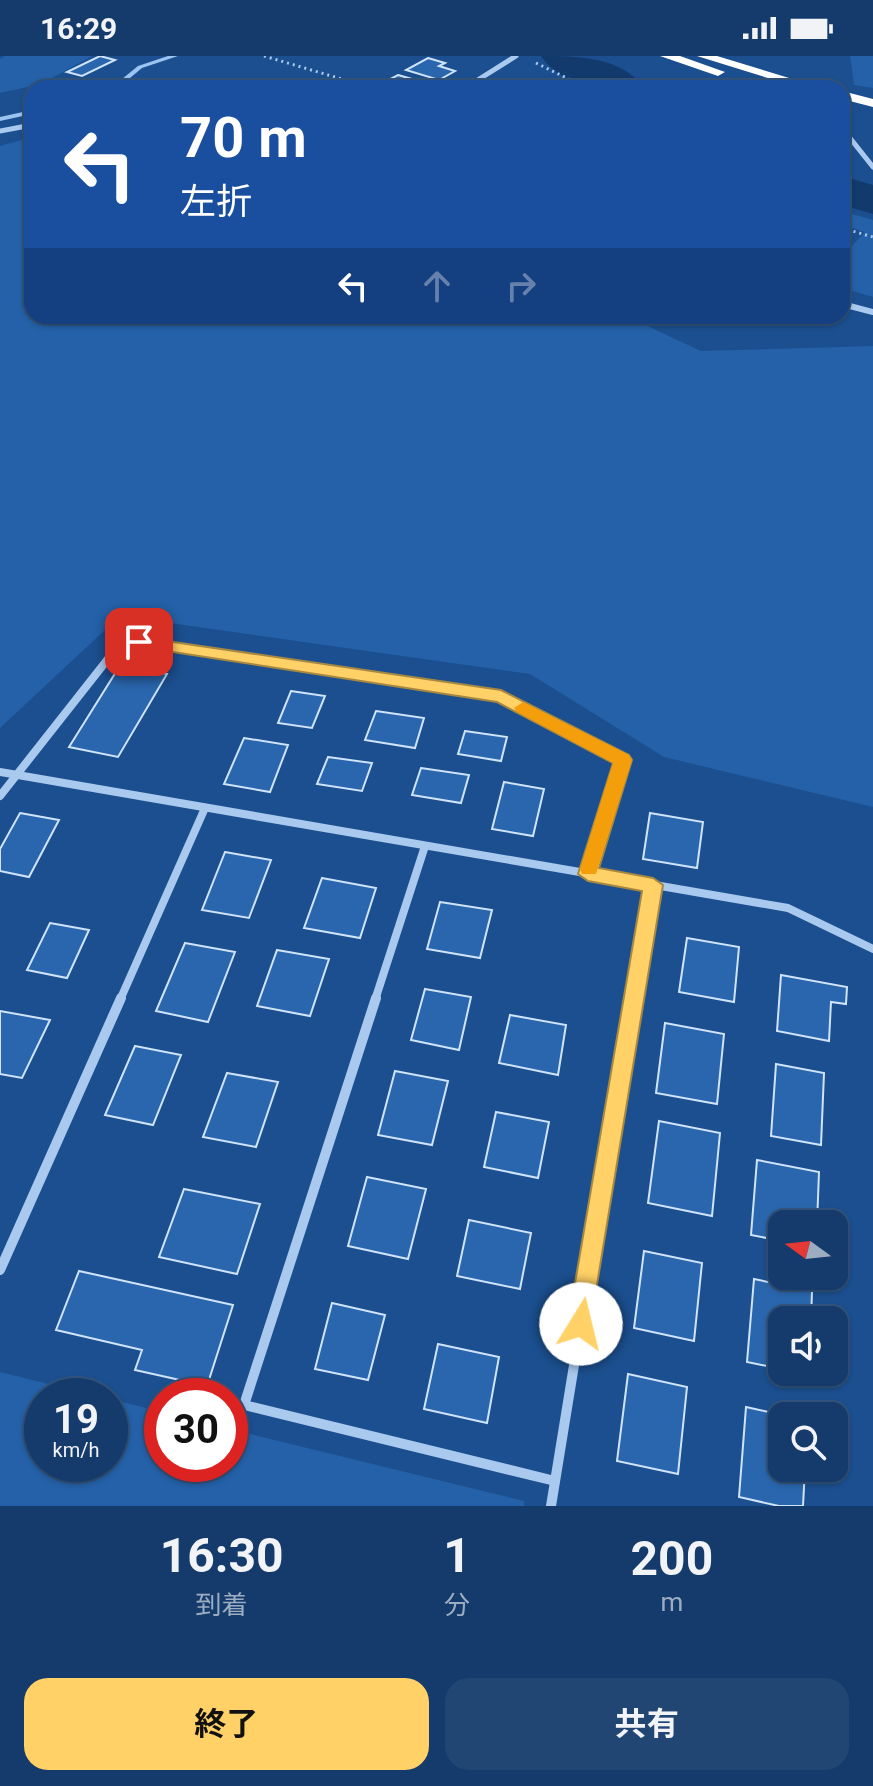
<!DOCTYPE html>
<html lang="ja">
<meta charset="utf-8">
<style>
body{margin:0;font-family:Roboto,"Noto Sans JP",sans-serif;background:#214673;color:#f1f3f6;height:100vh;display:flex;flex-direction:column;font-size:30px;white-space:nowrap}
*{box-sizing:border-box;margin:0}
p{font-size:26px;color:#9dadc1}
.icon{flex:none;width:44px;height:44px;fill:none;stroke:currentColor;stroke-width:2;stroke-linecap:round;stroke-linejoin:round}
.map{position:relative;height:1450px;overflow:hidden}
.sheet{display:flex;flex-direction:column;background:#143b6b;flex:1}
.sheet>*{flex:none}
.top-card{position:absolute;left:24px;top:24px;width:826px;height:244px;border-radius:24px;box-shadow:0 2px 6px #0004,0 0 0 2px #33557e;background:#1a4fa0;color:#fff;overflow:hidden}
.needle{width:52px;rotate:285deg}
.controls{position:absolute;left:768px;top:1154px;display:grid;gap:16px}
.controls a{display:grid;place-items:center;width:80px;height:80px;border-radius:16px;background:#143b6b;box-shadow:0 2px 6px #0004,0 0 0 2px #33557e;font-size:40px}
.speed{position:absolute;left:24px;top:1322px;display:flex;gap:16px;font-size:40px;font-weight:700;text-align:center}
.speed>*{display:grid;place-content:center;width:104px;height:104px;border-radius:50%;background:#143b6b;box-shadow:0 2px 6px #0004,0 0 0 2px #33557e;line-height:1}
.speed small{font-size:20px;font-weight:400}
.speed .limit{border:12px solid #d22;background:#fff;color:#111}
.pin{position:absolute;display:grid;place-items:center;width:68px;height:68px;color:#fff;margin:-34px;border-radius:16px;box-shadow:0 4px 12px #0006}
.me{position:absolute;width:88px;margin:-44px;rotate:9deg;stroke-linejoin:round;filter:drop-shadow(0 0 6px #0008)}
.turn{display:flex;align-items:center;gap:28px;height:168px;padding:0 24px;font-size:36px}
.turn .icon{width:104px;height:104px;stroke-width:2.5}
.turn b{display:block;font-size:56px;line-height:68px}
.lanes{display:flex;align-items:center;height:76px;padding:0 24px;background:#0003;justify-content:center;gap:40px;direction:ltr}
.lanes .off{opacity:.35}
.eta{display:flex;justify-content:space-evenly;align-items:center;height:136px;text-align:center}
.eta b{font-size:48px;font-weight:700;line-height:56px}
.action{display:flex;gap:16px;margin-top:auto;padding:16px 24px}
.action a{flex:1;height:92px;border-radius:24px;background:#ffd166;color:#111;font-size:32px;font-weight:700;line-height:92px;text-align:center}
.action a+a{background:#214673;color:#f1f3f6}
.status{display:flex;justify-content:space-between;align-items:center;height:56px;padding:0 40px;background:#143b6b;direction:ltr}
.status svg{height:22px;fill:currentColor}
.map>svg:first-child{display:block}
.green{fill:#2461a8}
.lines{fill:none;stroke-linecap:round;stroke-linejoin:round}
.stream{fill:#9cc4f0;fill-rule:evenodd}
.river{fill:#123a6d;fill-rule:evenodd}
.building{fill:#2a66ad;stroke:#cfe3fa;stroke-width:2}
.path{stroke:#a9c9ee;stroke-width:3;stroke-dasharray:2 4;stroke-linecap:butt}
.street-far3{stroke:#a9c9ee;stroke-width:5}
.street-far2{stroke:#a9c9ee;stroke-width:6}
.street-far1{stroke:#a9c9ee;stroke-width:8}
.street{stroke:#a9c9ee;stroke-width:10}
.highway{fill:#fff;fill-rule:evenodd}
.route{fill:#ffd166;stroke:#a68842;stroke-width:2}
.slow{fill:#f59e0b}
</style>
<div class="status"><b>16:29</b><svg viewBox="0 0 49 12"><path d="M0 12V9h3v3zM5 12V6h3v6zM10 12V3h3v9zM15 12V0h3v12zM26 1h20v11H26zM47 4h2v5h-2z"/></svg></div>
<div class="map">
<svg width="873" height="1450" viewBox="0 0 873 1450">
<rect width="100%" height="100%" fill="#1b4f8f"/>
<g class="green">
<path d="M5 0H92L41 28 0 37V3Z"/>
<path d="M850 0H873V32L854 29Z"/>
<path d="M32 81V260H626L701 295 873 290V751L664 701 530 618 120 560 0 672V90Z"/>
<path d="M842 155 873 164V241L842 232V200L865 176 842 169Z"/>
<path d="M0 1316 98 1340H42V1408H110V1343L162 1356V1408H230V1373L524 1445V1450H0Z"/>
</g>
<g class="lines">
<g class="stream">
<path d="M168 0H178L142 12 118 32H111L138 10Z"/>
<path d="M32 54V58L0 65V61Z"/>
</g>
<g class="river">
<path d="M541 0C575 0 622 0 644 32 609 32 563 33 541 0Z"/>
<path d="M842 120 873 129V158L842 149Z"/>
</g>
</g>
<g class="building">
<path d="M100 0 115 4 82 20 67 16Z"/>
<path d="M428 2 445 7 439 10 455 15 439 24 406 14Z"/>
<path d="M398 19 433 29 377 30Z"/>
<path d="M121 608 167 618 118 701 69 691Z"/>
<path d="M291 635 325 640 312 672 278 667Z"/>
<path d="M376 655 424 662 415 692 365 684Z"/>
<path d="M465 675 507 681 501 705 458 698Z"/>
<path d="M244 682 288 689 270 736 224 728Z"/>
<path d="M328 701 372 707 362 735 317 728Z"/>
<path d="M421 712 469 719 461 747 412 739Z"/>
<path d="M504 726 544 733 533 780 492 773Z"/>
<path d="M20 757 59 764 29 821 0 815V793Z"/>
<path d="M650 757 703 766 697 812 643 803Z"/>
<path d="M225 796 271 804 249 862 202 854Z"/>
<path d="M322 822 376 832 360 882 304 872Z"/>
<path d="M440 846 492 854 480 902 427 893Z"/>
<path d="M50 867 89 874 67 922 27 914Z"/>
<path d="M687 882 739 891 734 946 679 936Z"/>
<path d="M185 887 235 896 208 966 156 955Z"/>
<path d="M277 894 329 903 310 960 257 950Z"/>
<path d="M781 919 847 931 846 948 831 946 829 985 777 975Z"/>
<path d="M425 933 471 941 459 994 411 984Z"/>
<path d="M0 955 50 964 22 1022 0 1018Z"/>
<path d="M510 959 566 969 558 1019 499 1007Z"/>
<path d="M665 967 724 978 717 1048 656 1037Z"/>
<path d="M135 990 181 999 153 1069 105 1059Z"/>
<path d="M776 1008 824 1017 821 1089 771 1080Z"/>
<path d="M395 1015 448 1025 432 1089 378 1079Z"/>
<path d="M227 1017 278 1026 256 1091 203 1081Z"/>
<path d="M496 1056 549 1066 538 1122 484 1111Z"/>
<path d="M659 1065 720 1077 712 1160 648 1147Z"/>
<path d="M757 1104 819 1116 817 1168H782V1185L751 1179Z"/>
<path d="M367 1121 426 1133 408 1203 348 1190Z"/>
<path d="M184 1133 260 1148 237 1218 159 1201Z"/>
<path d="M469 1164 531 1177 520 1233 457 1220Z"/>
<path d="M644 1195 702 1207 694 1285 634 1272Z"/>
<path d="M79 1215 233 1249 207 1330 135 1314 142 1294 56 1274Z"/>
<path d="M754 1223 812 1235 811 1264H782V1313L747 1306Z"/>
<path d="M332 1247 385 1259 368 1324 315 1313Z"/>
<path d="M438 1288 499 1301 487 1367 424 1353Z"/>
<path d="M628 1318 687 1331 678 1418 617 1405Z"/>
<path d="M746 1351 786 1360H782V1412H805L803 1450H779L739 1441Z"/>
</g>
<g class="lines">
<g class="path">
<path d="M264 0 372 32"/>
<path d="M536 7 587 32"/>
<path d="M842 172 873 181"/>
</g>
<g class="street-far3">
<path d="M465 32 516 0"/>
<path d="M842 72 873 111"/>
<path d="M0 75 32 69"/>
</g>
<path class="street-far2" d="M842 248 873 256"/>
<g class="street-far1">
<path d="M0 716 788 852 873 893"/>
<path d="M0 740 115 594 139 586 501 640 623 704 588 818"/>
<path d="M120 944 205 752"/>
<path d="M375 944 425 790"/>
<path d="M634 944 653 829"/>
</g>
<g class="street">
<path d="M376 942 244 1349 555 1425"/>
<path d="M0 1214 121 942"/>
<path d="M551 1450 634 942"/>
</g>
<g class="highway">
<path d="M660 0H680L725 16 718 20Z"/>
<path d="M697 0H717L822 32H800Z"/>
<path d="M842 35 873 43V51L842 43Z"/>
</g>
</g>
<path class="route" d="M139 581 501 634 629 699 632 704 599 812 653 822 663 829 589 1277 581 1280 572 1277 568 1268 642 835 588 825 578 818 613 707 497 646 134 590 131 586Z"/>
<path class="slow" d="M523 646 629 699 632 704 596 818H582L580 813 613 707 517 656 514 652Z"/>
</svg>
<div class="controls">
<a><svg class="needle" viewBox="-14 -14 28 28"><path d="M0-13l5 13h-10z" fill="#e53935"/><path d="M0 13l5-13h-10z" fill="#9dadc1"/></svg></a>
<a><svg class="icon" aria-label="sound" viewBox="0 0 24 24"><path d="M4 9h4l5-4v14l-5-4H4zM17 9q2 3 0 6"/></svg></a>
<a><svg class="icon" aria-label="search" viewBox="0 0 24 24"><circle cx="10" cy="10" r="6"/><path d="M15 15l6 6"/></svg></a>
</div>
<div class="speed"><div>19<small>km/h</small></div><div class="limit">30</div></div>
<div class="pin" style="left:139px;top:586px;background:#d93025"><svg class="icon" aria-label="arrive" viewBox="0 0 24 24"><path d="M6 21V4h12l-3 4 3 4H6"/></svg></div>
<svg class="me" style="left:581px;top:1268px" viewBox="-20 -20 40 40"><circle r="19" fill="#fff"/><path d="M0-13L10 11 0 6-10 11z" fill="#ffd166"/></svg>
<div class="top-card">
<div class="turn"><svg class="icon" aria-label="left" viewBox="0 0 24 24"><path d="M17 20v-9H6M10 6l-5 5 5 5"/></svg><div><b>70 m</b>左折</div></div>
<div class="lanes"><svg class="icon" aria-label="left" viewBox="0 0 24 24"><path d="M17 20v-9H6M10 6l-5 5 5 5"/></svg><svg class="icon off" aria-label="ahead" viewBox="0 0 24 24"><path d="M12 20V5M6 11l6-6 6 6"/></svg><svg class="icon off" aria-label="right" viewBox="0 0 24 24"><path d="M7 20v-9h11M14 6l5 5-5 5"/></svg></div>
</div>
</div>
<section class="sheet">
<div class="eta">
<div><b>16:30</b><p>到着</p></div>
<div><b>1</b><p>分</p></div>
<div><b>200</b><p>m</p></div>
</div>
<div class="action"><a>終了</a><a>共有</a></div>
</section>
